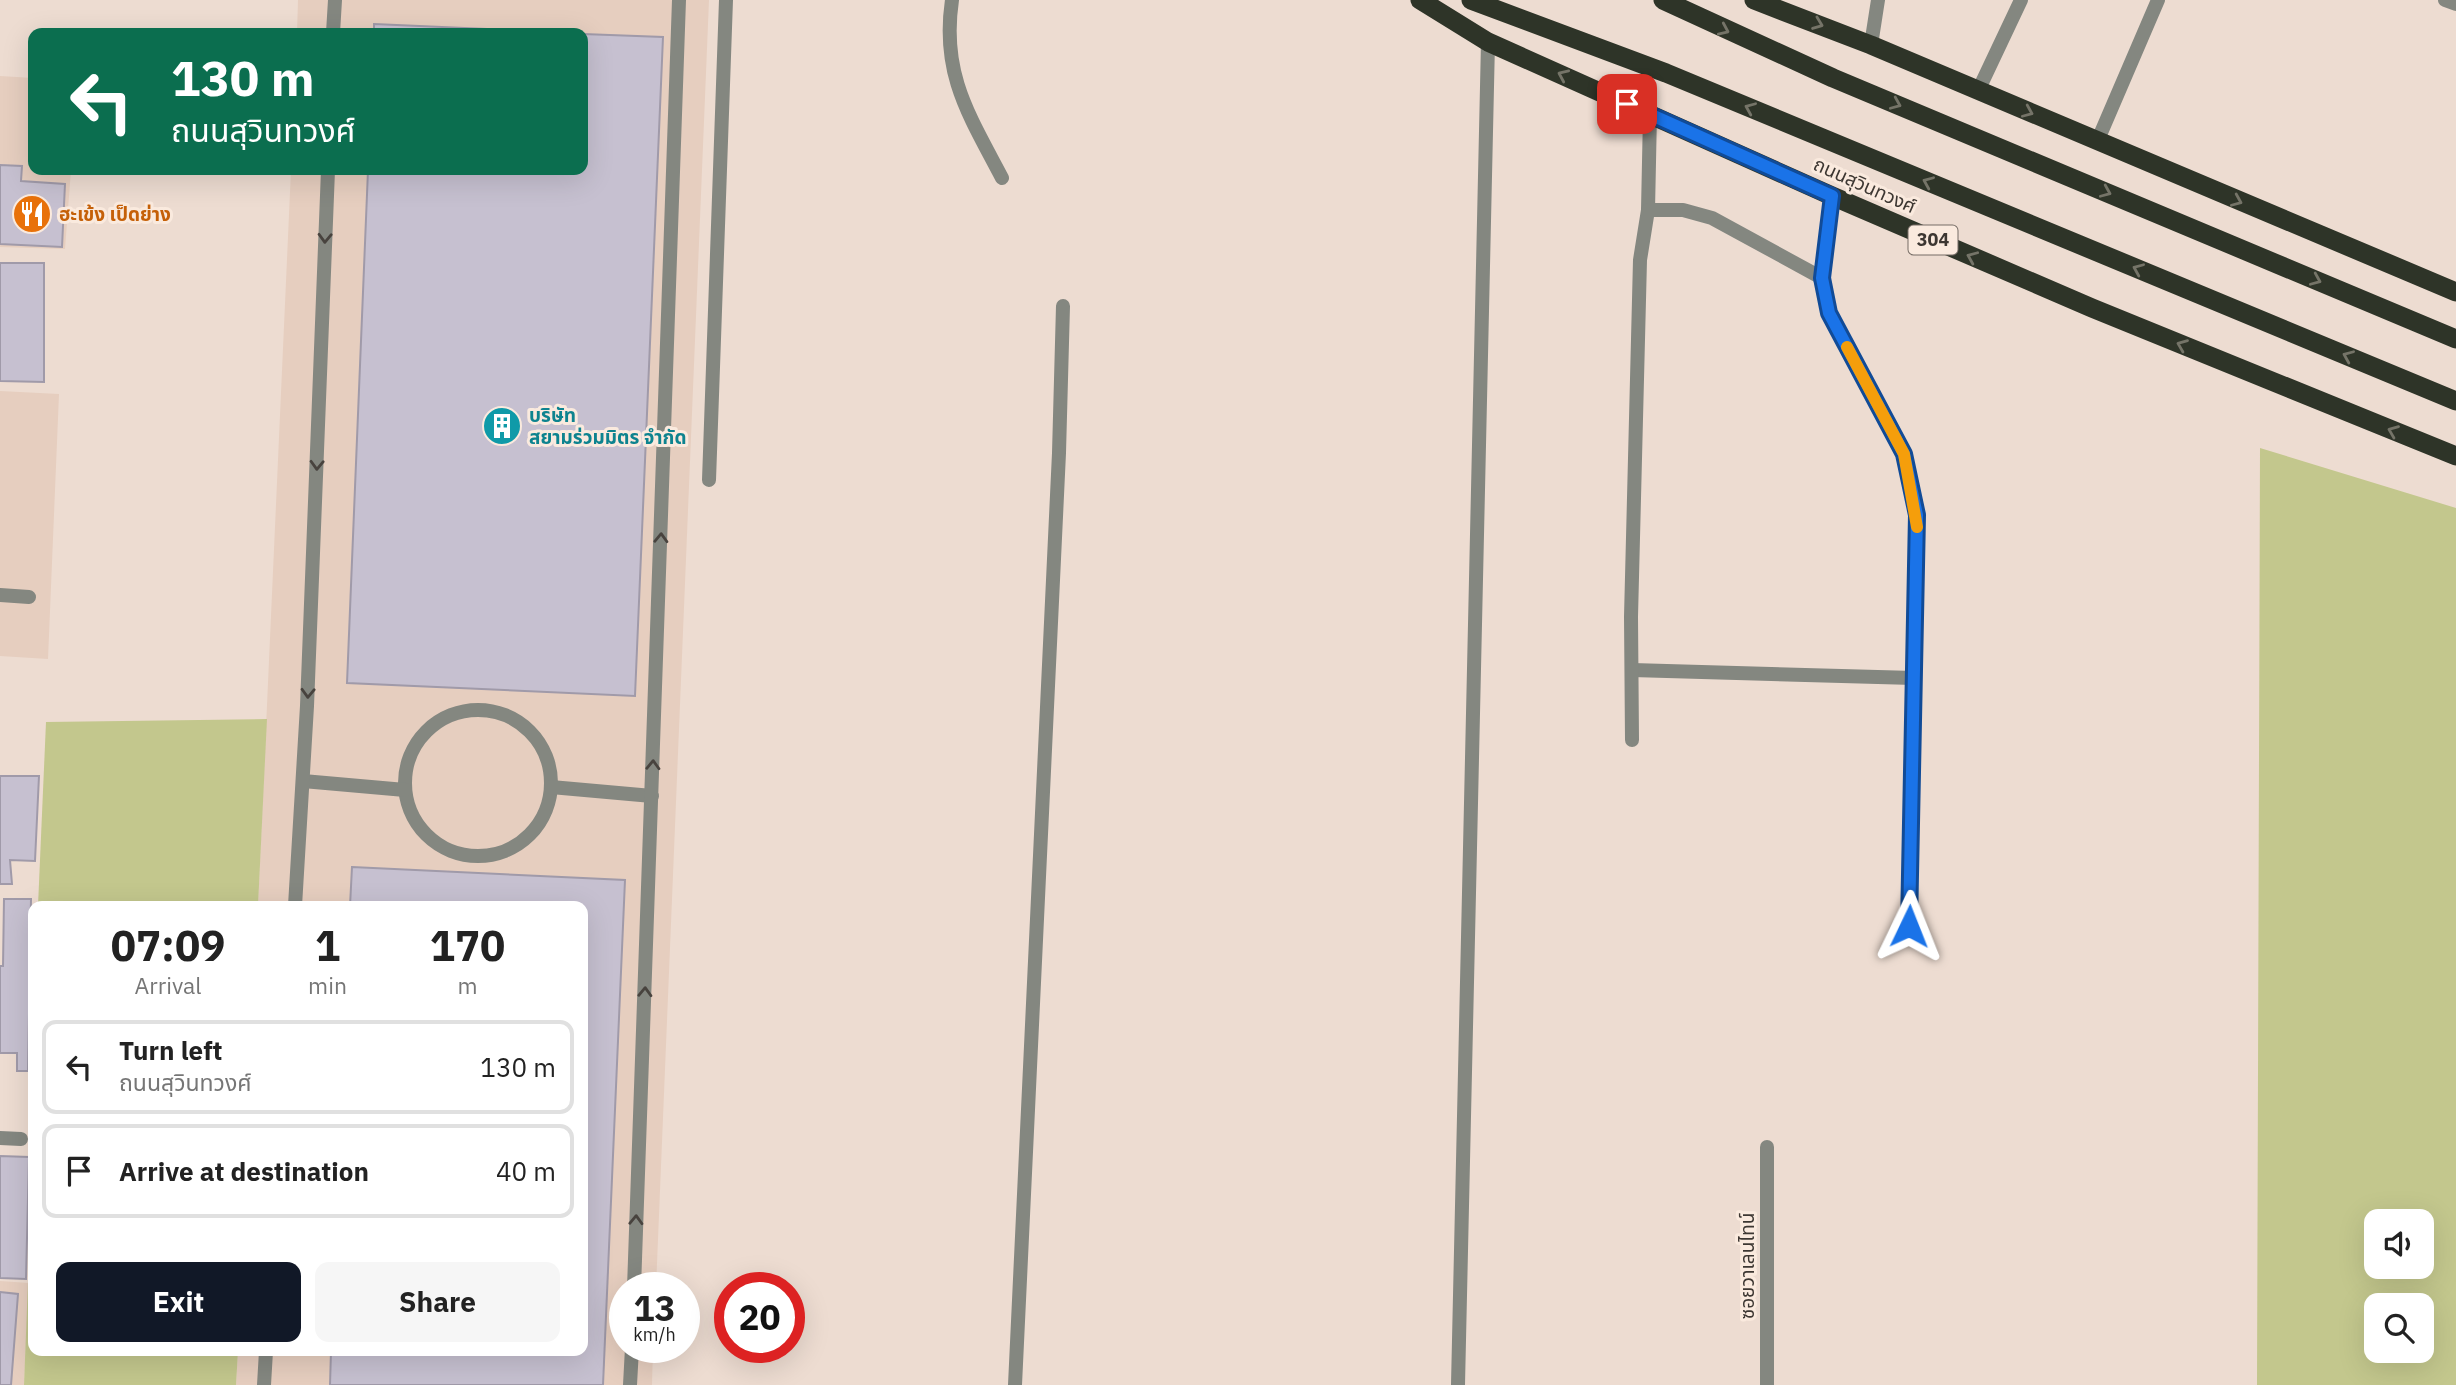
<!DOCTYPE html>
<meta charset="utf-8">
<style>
body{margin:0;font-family:"IBM Plex Sans","Noto Sans Thai",sans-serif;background:#f6f6f6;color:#222;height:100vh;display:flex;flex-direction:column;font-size:26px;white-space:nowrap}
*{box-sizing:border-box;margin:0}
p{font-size:23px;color:#767676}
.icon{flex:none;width:38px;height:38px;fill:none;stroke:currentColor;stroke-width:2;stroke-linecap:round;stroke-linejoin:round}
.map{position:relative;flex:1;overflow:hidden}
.drawer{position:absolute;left:28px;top:901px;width:560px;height:455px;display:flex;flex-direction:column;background:#fff;border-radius:14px;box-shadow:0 7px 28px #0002}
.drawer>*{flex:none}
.banner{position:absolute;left:28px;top:28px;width:560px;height:147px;border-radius:14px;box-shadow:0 7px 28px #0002;background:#0b6e4f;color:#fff;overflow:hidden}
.controls{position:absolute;left:2364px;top:1209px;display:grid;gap:14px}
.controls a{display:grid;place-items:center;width:70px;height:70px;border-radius:14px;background:#fff;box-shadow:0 7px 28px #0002;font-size:35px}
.speed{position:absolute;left:609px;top:1272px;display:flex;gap:14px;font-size:35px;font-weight:700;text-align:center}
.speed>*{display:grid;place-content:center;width:91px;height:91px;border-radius:50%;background:#fff;box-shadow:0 7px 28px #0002;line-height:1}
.speed small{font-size:18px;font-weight:400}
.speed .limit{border:10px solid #d22;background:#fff;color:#111}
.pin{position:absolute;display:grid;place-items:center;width:60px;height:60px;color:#fff;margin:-30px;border-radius:14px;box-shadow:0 4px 10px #0006}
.me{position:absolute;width:77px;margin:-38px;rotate:2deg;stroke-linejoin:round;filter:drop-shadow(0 0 5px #0008)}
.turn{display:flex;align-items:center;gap:24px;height:147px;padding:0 28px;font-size:32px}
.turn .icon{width:91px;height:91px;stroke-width:2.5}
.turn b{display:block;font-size:49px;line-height:60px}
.eta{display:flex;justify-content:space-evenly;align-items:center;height:119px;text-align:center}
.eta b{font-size:42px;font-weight:700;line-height:49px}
.action{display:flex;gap:14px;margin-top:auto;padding:14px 28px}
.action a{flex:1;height:80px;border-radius:14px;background:#111827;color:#fff;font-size:28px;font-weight:700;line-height:80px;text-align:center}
.action a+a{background:#f6f6f6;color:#222}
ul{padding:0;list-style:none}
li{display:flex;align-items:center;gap:21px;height:94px;margin:0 14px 10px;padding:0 14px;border:4px solid #e0e0e0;border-radius:14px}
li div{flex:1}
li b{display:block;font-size:26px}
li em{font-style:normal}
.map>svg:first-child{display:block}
.built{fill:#e6cebf}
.green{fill:#c3c78d;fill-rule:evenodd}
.building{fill:#c6c0d0;stroke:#a09aa9;stroke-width:2}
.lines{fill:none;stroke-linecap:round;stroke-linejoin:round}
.service{stroke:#848780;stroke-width:14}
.minor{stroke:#848780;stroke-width:14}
.trunk{stroke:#2e3428;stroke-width:19}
.oneway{stroke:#757468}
.oneway2{stroke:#48433e}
.route-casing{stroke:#114b97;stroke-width:18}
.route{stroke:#1a73e8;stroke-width:12}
.slow{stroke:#f59e0b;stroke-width:12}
.labels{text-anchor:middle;stroke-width:6;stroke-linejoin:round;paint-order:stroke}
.shield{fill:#faeade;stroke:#766d66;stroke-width:2}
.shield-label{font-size:18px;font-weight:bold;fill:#3d3732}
.street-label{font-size:19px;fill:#3d3732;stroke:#faeade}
.food-label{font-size:19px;font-weight:bold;fill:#c56008;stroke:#faeade;text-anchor:start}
.culture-label{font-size:19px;font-weight:bold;fill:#0d838f;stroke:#faeade;text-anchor:start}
</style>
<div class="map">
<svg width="2456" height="1385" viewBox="0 0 2456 1385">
<rect width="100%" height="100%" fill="#eddcd1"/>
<g class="built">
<path d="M298 0H709L656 1288H625V1348H653L652 1385H236L238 1351H583V906H258L291 170H583V33H297Z"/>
<path d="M0 76 33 78V170H71L65 249 0 247Z"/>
<path d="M0 391 59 394 48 659 0 656Z"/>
<path d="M0 1281 29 1283 24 1385H0Z"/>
</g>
<g class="green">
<path d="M2260 448 2456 508V1385H2257ZM2376 1222H2422V1267H2376ZM2376 1306H2422V1351H2376Z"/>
<path d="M267 719 258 906H38L46 722Z"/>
<path d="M33 1030V1351H238L236 1385H24L33 1153Z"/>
</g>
<g class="building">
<path d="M374 24 574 33H374Z"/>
<path d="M583 34 663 37 635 696 347 683 368 170H583Z"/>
<path d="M0 165 22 166 21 181 65 184 62 247 0 244Z"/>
<path d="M0 263H44V382L0 381Z"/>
<path d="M0 776H39L35 861 10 860 12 884H0Z"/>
<path d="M352 867 625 880 603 1385H330L331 1351H583V906H350Z"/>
<path d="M4 899H31L28 1071H17V1053H0V966H3Z"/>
<path d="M0 1156 29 1157 26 1279 0 1278Z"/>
<path d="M0 1292 18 1294 11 1385H0Z"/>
</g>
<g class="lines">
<g class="service">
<path d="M333 33 335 0"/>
<path d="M1648 210 1650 114"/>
<path d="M1822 278 1829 313 1904 455 1917 515 1909 926"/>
<path d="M709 480 726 0"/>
<path d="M0 595 29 597"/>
<path d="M1632 670 1914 678"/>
<circle cx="478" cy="783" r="73"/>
<path d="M1632 740 1631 617 1640 260 1648 210H1683L1712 218 1822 278 1832 196"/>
<path d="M303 781 405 790"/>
<path d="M551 787 652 796"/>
<path d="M295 906 307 706 328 170"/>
<path d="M634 1288 679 0"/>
<path d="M264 1385 266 1351"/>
<path d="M630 1385 632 1348"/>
<path d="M1458 1385 1488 42"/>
</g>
<g class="minor">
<path d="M952 0C941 74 969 115 1002 178"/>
<path d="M2445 0 2456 4"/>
<path d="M1871 45 1878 0"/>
<path d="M1978 91 2021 0"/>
<path d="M2097 142 2158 0"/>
<path d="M0 1138 21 1139"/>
<path d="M1015 1385 1059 453 1063 306"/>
<path d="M1767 1385V1147"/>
</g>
<g class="trunk">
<path d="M1420 0 1488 42 1832 196 2092 308 2456 456"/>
<path d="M1471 0 1666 73 2456 401"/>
<path d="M1663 0 1833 78 2456 339"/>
<path d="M1754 0 1871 45 2456 292"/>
</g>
</g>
<defs><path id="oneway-chevron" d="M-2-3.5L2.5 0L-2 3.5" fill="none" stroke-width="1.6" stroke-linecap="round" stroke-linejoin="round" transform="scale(1.75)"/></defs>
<g class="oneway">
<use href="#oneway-chevron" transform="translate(1818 24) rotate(21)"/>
<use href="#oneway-chevron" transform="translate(1724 30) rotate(24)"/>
<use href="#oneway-chevron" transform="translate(1563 75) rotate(-156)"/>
<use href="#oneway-chevron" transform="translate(1896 104) rotate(23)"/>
<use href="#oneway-chevron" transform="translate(1750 108) rotate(-157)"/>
<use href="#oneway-chevron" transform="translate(2028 112) rotate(23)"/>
<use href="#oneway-chevron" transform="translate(1928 182) rotate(-157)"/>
<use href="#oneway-chevron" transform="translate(2106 192) rotate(23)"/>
<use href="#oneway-chevron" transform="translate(2237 201) rotate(23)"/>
<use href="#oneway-chevron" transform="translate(1972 257) rotate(-157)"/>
<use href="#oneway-chevron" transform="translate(2138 269) rotate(-157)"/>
<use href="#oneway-chevron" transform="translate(2316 280) rotate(23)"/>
<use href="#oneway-chevron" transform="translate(2182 345) rotate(-158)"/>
<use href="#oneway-chevron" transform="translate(2348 356) rotate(-157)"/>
<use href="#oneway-chevron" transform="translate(2393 431) rotate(-158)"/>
</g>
<g class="oneway2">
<use href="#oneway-chevron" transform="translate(325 238) rotate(92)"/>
<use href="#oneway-chevron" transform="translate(317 465) rotate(92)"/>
<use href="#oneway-chevron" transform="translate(661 538) rotate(-88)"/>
<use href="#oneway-chevron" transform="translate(308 693) rotate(92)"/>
<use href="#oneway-chevron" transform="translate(653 765) rotate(-88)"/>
<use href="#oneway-chevron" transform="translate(645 992) rotate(-88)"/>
<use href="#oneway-chevron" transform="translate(636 1220) rotate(-88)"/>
</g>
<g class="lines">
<defs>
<path id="route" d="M1627 104 1832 196 1822 278 1829 313 1904 454 1917 515 1909 926"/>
</defs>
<use href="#route" class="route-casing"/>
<use href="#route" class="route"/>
<path class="slow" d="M1847 347 1904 454 1917 527"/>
</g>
<defs>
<symbol id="restaurant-disc" viewBox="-11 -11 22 22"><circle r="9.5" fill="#e8710a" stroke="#faeade"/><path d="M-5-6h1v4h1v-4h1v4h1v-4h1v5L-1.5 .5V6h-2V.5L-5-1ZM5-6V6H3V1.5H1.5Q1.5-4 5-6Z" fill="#fff"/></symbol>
<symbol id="building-disc" viewBox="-11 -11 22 22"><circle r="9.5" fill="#0f9aa8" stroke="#faeade"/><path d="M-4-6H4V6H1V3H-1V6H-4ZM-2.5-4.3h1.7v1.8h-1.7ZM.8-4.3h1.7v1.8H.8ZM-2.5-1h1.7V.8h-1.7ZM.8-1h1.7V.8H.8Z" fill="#fff"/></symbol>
</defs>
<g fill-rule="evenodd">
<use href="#restaurant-disc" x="10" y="192" width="44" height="44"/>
<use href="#building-disc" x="480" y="404" width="44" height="44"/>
</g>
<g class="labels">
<rect class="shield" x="1908.5" y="225.5" width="49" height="29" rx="5"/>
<g class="shield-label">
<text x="1933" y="246">304</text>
</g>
<g class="street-label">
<text transform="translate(1865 185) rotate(24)" y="7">ถนนสุวินทวงศ์</text>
<text transform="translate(1747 1266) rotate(-90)" y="7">ซอยวาเลนไทน์</text>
</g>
<g class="food-label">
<text x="59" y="221">ฮะเข้ง เป็ดย่าง</text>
</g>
<g class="culture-label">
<text x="529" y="422">บริษัท<tspan x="529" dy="22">สยามร่วมมิตร จำกัด</tspan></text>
</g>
</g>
</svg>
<div class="controls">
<a><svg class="icon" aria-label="sound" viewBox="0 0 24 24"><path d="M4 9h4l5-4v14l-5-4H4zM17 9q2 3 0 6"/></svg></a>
<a><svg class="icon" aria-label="search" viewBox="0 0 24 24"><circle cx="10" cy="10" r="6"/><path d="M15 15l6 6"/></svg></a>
</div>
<div class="speed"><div>13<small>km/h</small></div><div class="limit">20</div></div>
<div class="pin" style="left:1627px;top:104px;background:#d93025"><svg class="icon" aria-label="arrive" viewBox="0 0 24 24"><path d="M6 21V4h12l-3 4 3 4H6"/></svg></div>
<svg class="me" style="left:1909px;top:926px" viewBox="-20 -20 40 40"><path d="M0-17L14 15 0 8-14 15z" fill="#1a73e8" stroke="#fff" stroke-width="4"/></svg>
<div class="banner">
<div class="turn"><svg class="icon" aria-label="left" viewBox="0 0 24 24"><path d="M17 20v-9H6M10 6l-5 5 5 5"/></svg><div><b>130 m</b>ถนนสุวินทวงศ์</div></div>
</div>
<section class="drawer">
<div class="eta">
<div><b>07:09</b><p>Arrival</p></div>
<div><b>1</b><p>min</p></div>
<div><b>170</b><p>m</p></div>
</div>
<ul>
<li><svg class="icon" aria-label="left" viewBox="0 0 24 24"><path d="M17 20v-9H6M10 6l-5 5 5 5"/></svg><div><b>Turn left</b><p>ถนนสุวินทวงศ์</p></div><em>130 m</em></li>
<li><svg class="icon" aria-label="arrive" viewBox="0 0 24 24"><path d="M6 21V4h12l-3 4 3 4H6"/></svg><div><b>Arrive at destination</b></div><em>40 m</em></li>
</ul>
<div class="action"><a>Exit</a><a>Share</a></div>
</section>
</div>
